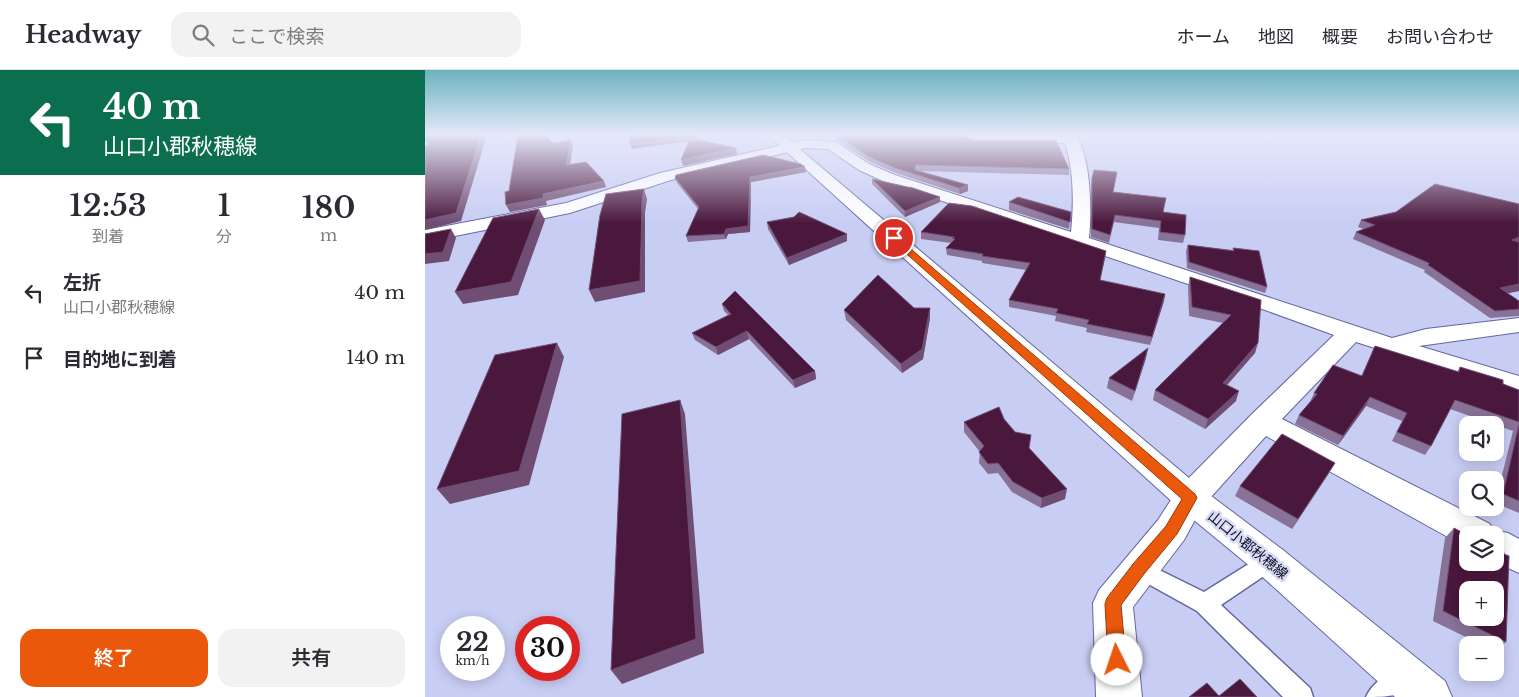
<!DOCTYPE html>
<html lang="ja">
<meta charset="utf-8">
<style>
body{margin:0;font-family:"Libre Baskerville","Noto Sans JP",serif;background:#f2f2f3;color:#2b2b33;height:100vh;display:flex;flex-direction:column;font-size:19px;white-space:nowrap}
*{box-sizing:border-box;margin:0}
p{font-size:16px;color:#7c7c81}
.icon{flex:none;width:28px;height:28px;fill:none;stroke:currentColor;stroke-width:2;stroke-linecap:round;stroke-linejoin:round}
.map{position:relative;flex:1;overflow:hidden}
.side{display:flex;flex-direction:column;background:#fff;width:425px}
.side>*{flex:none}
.guide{background:#0b6e4f;color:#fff;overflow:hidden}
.tools{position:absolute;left:1034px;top:346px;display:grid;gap:10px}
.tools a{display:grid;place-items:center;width:45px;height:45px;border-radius:10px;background:#fff;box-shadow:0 2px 12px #0003;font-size:25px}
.speed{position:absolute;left:15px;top:546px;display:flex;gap:10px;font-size:25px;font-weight:700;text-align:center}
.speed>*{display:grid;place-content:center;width:65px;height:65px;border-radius:50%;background:#fff;box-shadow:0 2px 12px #0003;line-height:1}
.speed small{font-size:12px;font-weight:400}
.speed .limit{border:8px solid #d22;background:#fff;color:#111}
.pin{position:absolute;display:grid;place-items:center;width:42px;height:42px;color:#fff;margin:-21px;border:2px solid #fff;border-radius:50%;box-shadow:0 1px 5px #0007}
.me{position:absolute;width:55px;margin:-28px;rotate:356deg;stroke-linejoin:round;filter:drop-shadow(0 0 4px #0008)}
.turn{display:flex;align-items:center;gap:18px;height:105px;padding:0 20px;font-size:22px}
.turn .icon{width:65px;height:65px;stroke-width:2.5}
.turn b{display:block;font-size:35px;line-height:42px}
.eta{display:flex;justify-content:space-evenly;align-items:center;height:85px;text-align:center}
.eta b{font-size:30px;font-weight:600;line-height:35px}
.action{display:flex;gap:10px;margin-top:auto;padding:10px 20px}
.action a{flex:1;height:58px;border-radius:15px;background:#ea580c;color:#fff;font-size:20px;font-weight:600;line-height:58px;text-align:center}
.action a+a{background:#f2f2f3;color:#2b2b33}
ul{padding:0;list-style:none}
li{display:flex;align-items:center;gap:15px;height:65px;padding:0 20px}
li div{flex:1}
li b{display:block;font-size:19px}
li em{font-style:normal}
header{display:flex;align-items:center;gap:30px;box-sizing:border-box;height:70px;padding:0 25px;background:#fff;border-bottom:1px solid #e1e1e2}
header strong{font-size:24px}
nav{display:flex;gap:28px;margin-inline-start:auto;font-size:18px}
.search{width:350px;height:45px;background:#f2f2f3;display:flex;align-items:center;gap:12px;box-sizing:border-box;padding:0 18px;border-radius:15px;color:#7c7c81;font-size:19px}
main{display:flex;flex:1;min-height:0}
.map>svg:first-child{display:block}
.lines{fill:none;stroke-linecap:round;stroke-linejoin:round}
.lane-casing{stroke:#62669f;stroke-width:3}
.street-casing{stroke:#62669f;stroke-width:2}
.primary-casing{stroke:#62669f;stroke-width:2}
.lane{fill:#fff;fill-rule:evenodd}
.street{fill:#fff;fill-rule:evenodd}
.primary{fill:#fff;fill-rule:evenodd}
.wall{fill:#897298}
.shaded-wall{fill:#704e74}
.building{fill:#4a183d;stroke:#704e74;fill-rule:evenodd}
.route{fill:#ea580c;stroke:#983908}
.labels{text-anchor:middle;stroke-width:5;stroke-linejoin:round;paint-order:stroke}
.street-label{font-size:14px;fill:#0a0b20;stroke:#d8dbf5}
</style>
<header>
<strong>Headway</strong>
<div class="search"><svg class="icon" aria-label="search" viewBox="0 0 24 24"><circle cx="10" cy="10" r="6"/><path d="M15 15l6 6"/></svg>ここで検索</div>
<nav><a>ホーム</a><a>地図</a><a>概要</a><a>お問い合わせ</a></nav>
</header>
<main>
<section class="side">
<div class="guide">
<div class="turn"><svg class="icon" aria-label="left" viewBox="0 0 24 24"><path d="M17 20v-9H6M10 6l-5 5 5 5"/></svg><div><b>40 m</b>山口小郡秋穂線</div></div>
</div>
<div class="eta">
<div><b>12:53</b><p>到着</p></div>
<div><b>1</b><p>分</p></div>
<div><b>180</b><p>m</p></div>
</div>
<ul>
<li><svg class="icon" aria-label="left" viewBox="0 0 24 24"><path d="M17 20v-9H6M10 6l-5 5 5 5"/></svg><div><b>左折</b><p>山口小郡秋穂線</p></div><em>40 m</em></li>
<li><svg class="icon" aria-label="arrive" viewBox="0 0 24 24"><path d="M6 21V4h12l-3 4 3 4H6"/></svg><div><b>目的地に到着</b></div><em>140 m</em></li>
</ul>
<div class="action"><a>終了</a><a>共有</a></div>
</section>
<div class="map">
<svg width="1094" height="627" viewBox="0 0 1094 627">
<rect width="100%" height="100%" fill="#c8cdf4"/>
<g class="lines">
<defs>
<g id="lane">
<path d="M845 482 852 485 855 491 852 497 796 535 885 618 888 627H858L772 541 707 505 704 499 707 493 714 490 779 522 838 485Z"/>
<path d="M978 596 987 599 990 608C980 627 962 627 941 627 947 613 964 602 978 596Z"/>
</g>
<path id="street" d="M546 65H650C666 85 667 142 664 168L967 268 1001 259 1094 248V262L994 276 1094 306V324L931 272 857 349 1065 454 1067 460 1083 463 1094 469V503L1070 492V465H1042V477L1039 476 841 366 777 437 759 470 708 537 717 627H671L668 533 674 520 733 450 753 419 827 344 909 265 840 240 458 111 434 100 403 79 380 78 246 110 145 143 0 172V160L141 133 235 103 380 70 411 72 444 94 470 105 646 162C649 133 649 101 640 73H547L540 69Z"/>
<path id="primary" d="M343 65H358L777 419 858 480 1020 611 1027 627H970L832 502 753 437Z"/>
</defs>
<use href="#lane" class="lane-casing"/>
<use href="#street" class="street-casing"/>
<use href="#primary" class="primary-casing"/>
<use href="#lane" class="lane"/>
<use href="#street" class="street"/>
<use href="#primary" class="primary"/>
</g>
<g class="wall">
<path d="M408 65H544L542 67 547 70 644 99V105L494 101 543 115V121L535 124 471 103 445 92 413 71Z"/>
<path d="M381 102 326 112 325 162 303 164 301 169 263 172 261 166 273 139 252 113 250 108Z"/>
<path d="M667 108 688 122 738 142 760 165 758 173 733 170 734 158 689 152 684 173 666 167V114Z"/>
<path d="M447 109 515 127V132L480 147 447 114Z"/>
<path d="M584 132 646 142 644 159 584 140Z"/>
<path d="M971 142 1094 221 1082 223 1094 231V246L1065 248 999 202 1000 200 928 169 931 162 939 159 933 157 936 150Z"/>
<path d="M342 152 422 164V171L364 195 343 159Z"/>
<path d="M496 162 680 188 675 210 739 231 725 275 661 262 662 258 630 251 631 246 584 237V230L601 200 557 193V191L522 185 521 178 526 173 496 169Z"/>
<path d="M763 175 808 180V178L842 217 840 223 762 198 761 181Z"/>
<path d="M765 207 836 230 830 283 802 315 811 331 780 359 728 330 730 320 798 253 764 246 763 216Z"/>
<path d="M297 234 390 301 391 309 370 318 324 269 293 285 270 270 267 263 303 245 299 241Z"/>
<path d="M505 238V248L498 289 477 303 421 250 419 240Z"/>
<path d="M950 276 1032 302 1035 297 1094 320V443L1070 433 1088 361 1025 339 1006 376 1000 385 967 371 977 351 941 336 913 375 870 354 874 345 885 332 889 323 937 305Z"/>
<path d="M721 288 707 331 682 318 684 308Z"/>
<path d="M579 349 605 379 640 429 616 438 587 422 573 403 563 404 554 393 555 382 539 362V352Z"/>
<path d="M904 403 867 459 810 426 815 416Z"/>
<path d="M1029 458 1081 572 1070 581V575H1057L1008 551 1020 468Z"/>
</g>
<g class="shaded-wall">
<path d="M56 65H62L36 151 0 160V150Z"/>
<path d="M269 65H272V66L274 70 207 79 205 74Z"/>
<path d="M146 70 148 76 144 102 141 95Z"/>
<path d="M311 78 312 84 258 96 256 90Z"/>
<path d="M380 97 381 102 326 112 325 162 303 164 301 169 299 164 301 159 325 107Z"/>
<path d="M179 111 181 117 121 131 122 135 85 142 81 135 118 124Z"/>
<path d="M543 115V121L535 124 534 118Z"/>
<path d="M219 119 222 129 220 143V222L170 232 164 220 217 133Z"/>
<path d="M515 127V132L480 147V141Z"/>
<path d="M114 139 120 150 93 225 38 234 30 222Z"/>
<path d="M26 159 31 168 24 191 0 194V184Z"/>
<path d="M422 164V171L364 195 362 188Z"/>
<path d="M1094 167V172L1087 170Z"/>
<path d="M1094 214V221L1070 226 1075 218Z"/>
<path d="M740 224 739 231 725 275 727 267Z"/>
<path d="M505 238V248L498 289 477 303 476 294Z"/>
<path d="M322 261 324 269 293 285 291 277Z"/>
<path d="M132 273 139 287 104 415 25 434 12 419Z"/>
<path d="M833 273 830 283 795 323 798 313Z"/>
<path d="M723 278 721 288 707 331 710 321Z"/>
<path d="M390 301 391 309 370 318 368 310Z"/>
<path d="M814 321 811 331 780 359 783 349Z"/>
<path d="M945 327 941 336 913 375 918 366Z"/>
<path d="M255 330 260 344 279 583 197 614 186 600Z"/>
<path d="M910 393 904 403 867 459 873 449Z"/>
<path d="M642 419 640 429 616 438 617 428Z"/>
</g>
<g class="building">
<path d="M0 65H56L31 143 0 150V76L4 75 0 70Z"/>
<path d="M93 65H120L128 73 146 70 141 95 161 92 179 111 118 124V128L81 135 80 122 84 121Z"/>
<path d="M204 65H272V66L205 74Z"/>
<path d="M412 65H539L547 70H631L644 99 491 95 490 100 543 115 534 118 470 98 444 87Z"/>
<path d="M275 70 311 78 256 90 264 71Z"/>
<path d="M338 85 376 94 380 97 325 107 323 156 301 159 299 164 261 166 274 137 250 108 251 105Z"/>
<path d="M669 100 692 102 688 122 741 128 738 142 761 145 760 165 735 162 736 151 690 145 685 165 667 159V108Z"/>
<path d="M447 109 487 118 485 117 515 127 480 141Z"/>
<path d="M1010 114 1094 134V167L1087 170 1094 172V214L1075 218 1094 231V239L1070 241 1003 195 1004 193 931 162 950 155 936 150 971 142Z"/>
<path d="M219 119 217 133 215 211 164 220 175 145 181 124Z"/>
<path d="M593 127 646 142 645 152 584 132Z"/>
<path d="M524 133 547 136 681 181 675 210 740 224 727 267 662 254 664 250 631 243 633 239 584 230 605 193 557 186 558 184 521 178 530 169 527 168 529 167 496 162Z"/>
<path d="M114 139 86 212 30 222 68 148Z"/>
<path d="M374 142 422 164 362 188 342 152 369 147Z"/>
<path d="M26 159 18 182 0 184V164Z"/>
<path d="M763 175 809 181 808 178 834 181 842 217 764 192Z"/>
<path d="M453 205 489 238H505L497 279 476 294 419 240Z"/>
<path d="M765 207 836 230 833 273 798 313 814 321 783 349 730 320 806 245 767 237Z"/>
<path d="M310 221 390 301 368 310 322 261 291 277 267 263 306 244 297 234Z"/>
<path d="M132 273 94 401 12 419 70 285Z"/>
<path d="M950 276 1034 302 1035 297 1078 310V314L1094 320V352L1030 330 1006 376 972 362 982 343 945 327 918 366 874 345 892 324 889 323 908 295 937 306Z"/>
<path d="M723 278 710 321 684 308Z"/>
<path d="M255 330 271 569 186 600 197 344Z"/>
<path d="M574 337 579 349 590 362 606 365 604 378 642 419 617 428 588 412 573 393 563 394 554 382 559 376 539 352Z"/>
<path d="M1094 354V431L1078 424Z"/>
<path d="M857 364 910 393 873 449 815 416Z"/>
<path d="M1029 458 1042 465V492H1070V474L1078 477 1079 484 1084 486 1081 572 1018 541ZM1042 520H1070V548H1042Z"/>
<path d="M815 609 832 627H764L782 613 794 626Z"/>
</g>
<linearGradient id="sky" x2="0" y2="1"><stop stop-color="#6bb2be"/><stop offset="0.42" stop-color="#e6e8fa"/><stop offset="1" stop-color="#e6e8fa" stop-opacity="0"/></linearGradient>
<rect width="1094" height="153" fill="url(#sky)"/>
<path class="route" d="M466 167H472L770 424 772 428 752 464 719 504 696 535 701 590 698 596 692 598 685 596 683 590 680 534 682 528 708 494 741 456 757 429 466 170Z"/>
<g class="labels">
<g class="street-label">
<text transform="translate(823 475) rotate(39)" y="5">山口小郡秋穂線</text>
</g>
</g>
</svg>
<div class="tools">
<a><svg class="icon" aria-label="sound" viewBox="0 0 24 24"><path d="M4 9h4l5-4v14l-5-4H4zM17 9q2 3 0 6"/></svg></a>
<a><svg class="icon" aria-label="search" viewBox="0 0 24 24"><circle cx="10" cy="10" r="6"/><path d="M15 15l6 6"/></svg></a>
<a><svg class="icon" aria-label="layers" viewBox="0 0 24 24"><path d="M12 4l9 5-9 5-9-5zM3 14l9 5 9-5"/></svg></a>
<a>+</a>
<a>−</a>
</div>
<div class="speed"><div>22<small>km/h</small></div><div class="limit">30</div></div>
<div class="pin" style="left:469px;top:168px;background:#d93025"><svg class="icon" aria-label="arrive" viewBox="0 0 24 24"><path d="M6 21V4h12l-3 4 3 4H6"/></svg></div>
<svg class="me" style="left:692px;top:590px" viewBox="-20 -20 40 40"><circle r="19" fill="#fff"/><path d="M0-13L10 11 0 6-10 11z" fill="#ea580c"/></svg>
</div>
</main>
